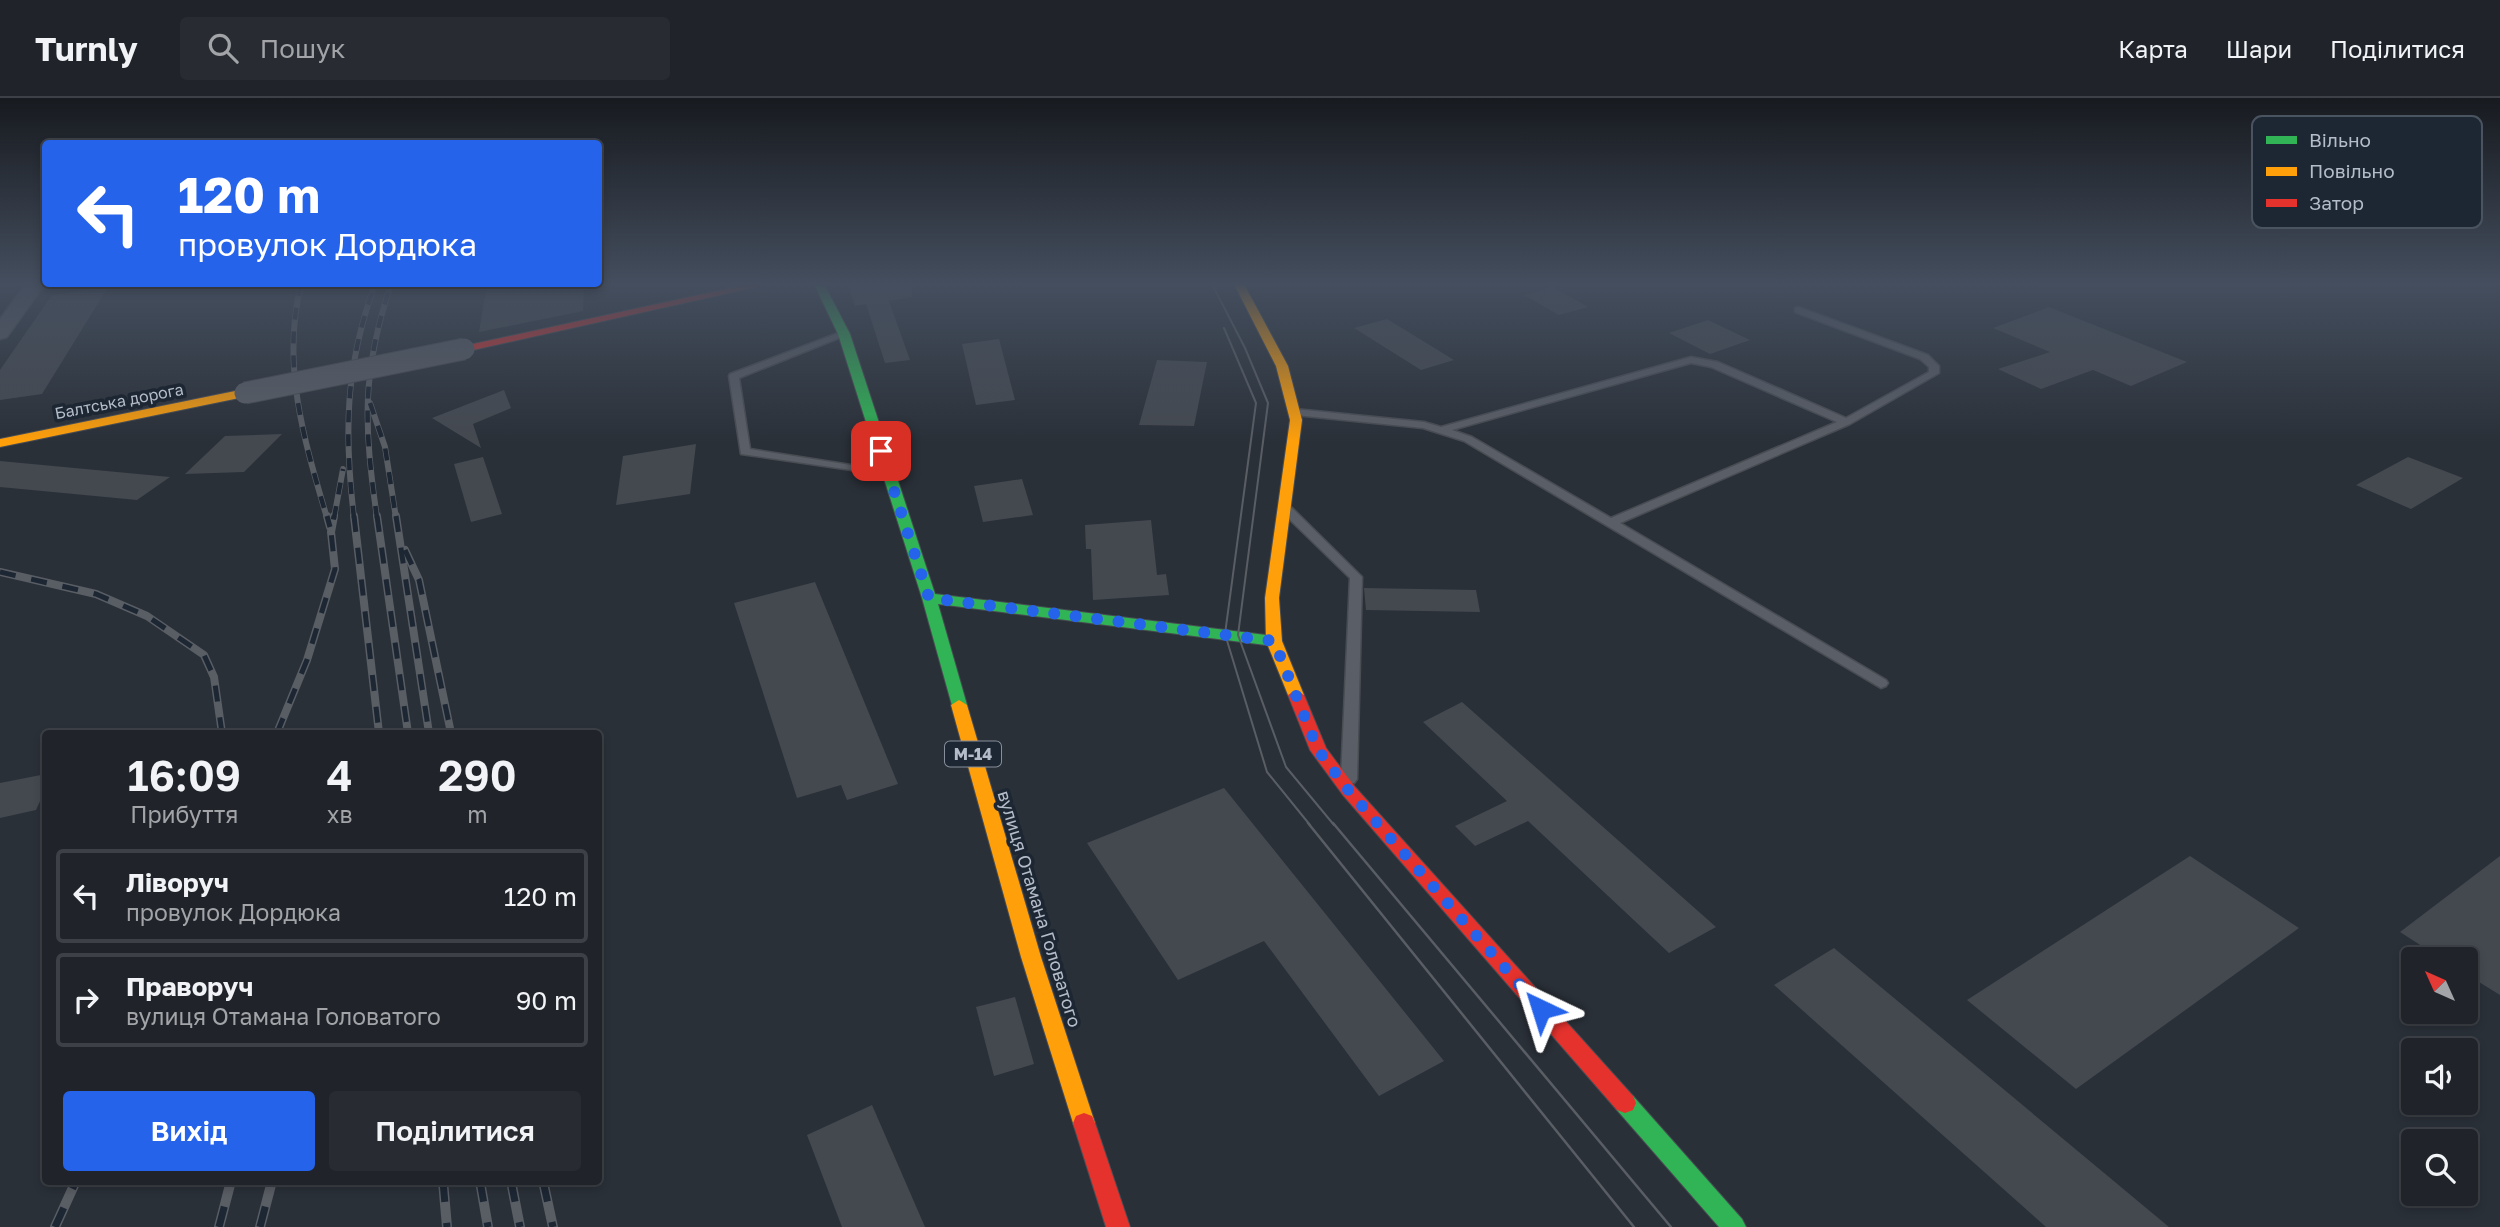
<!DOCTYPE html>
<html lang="uk">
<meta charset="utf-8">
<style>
body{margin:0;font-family:"Golos Text",sans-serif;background:#282c32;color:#f1f3f6;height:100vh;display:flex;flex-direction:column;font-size:26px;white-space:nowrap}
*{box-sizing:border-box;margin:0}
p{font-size:23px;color:#a2a4a8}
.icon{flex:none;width:38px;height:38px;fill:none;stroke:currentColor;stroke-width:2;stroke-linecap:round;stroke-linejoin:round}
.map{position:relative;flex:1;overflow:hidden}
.details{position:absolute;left:42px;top:632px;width:560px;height:455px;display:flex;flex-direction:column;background:#20242a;border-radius:7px;box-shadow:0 4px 10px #0003,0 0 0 2px #3d4147}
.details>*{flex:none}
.banner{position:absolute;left:42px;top:42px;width:560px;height:147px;border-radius:7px;box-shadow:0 4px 10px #0003,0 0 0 2px #3d4147;background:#2563eb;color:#fff;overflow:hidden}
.needle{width:46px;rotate:315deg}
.buttons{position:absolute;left:2401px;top:849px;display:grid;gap:14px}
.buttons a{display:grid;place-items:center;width:77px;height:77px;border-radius:7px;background:#20242a;box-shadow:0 4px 10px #0003,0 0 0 2px #3d4147;font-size:35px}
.pin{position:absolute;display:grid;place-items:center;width:60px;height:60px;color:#fff;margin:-30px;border-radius:14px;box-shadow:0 4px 10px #0006}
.me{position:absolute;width:77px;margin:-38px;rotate:319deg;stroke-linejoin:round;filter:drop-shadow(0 0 5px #0008)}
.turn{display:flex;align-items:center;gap:24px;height:147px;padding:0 21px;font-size:32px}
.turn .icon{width:91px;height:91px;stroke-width:2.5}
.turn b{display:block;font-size:49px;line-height:60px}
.eta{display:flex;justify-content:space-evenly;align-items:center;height:119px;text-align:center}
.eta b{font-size:42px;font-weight:600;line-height:49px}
.action{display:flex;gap:14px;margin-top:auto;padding:14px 21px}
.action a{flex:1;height:80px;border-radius:7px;background:#2563eb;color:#fff;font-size:28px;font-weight:600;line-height:80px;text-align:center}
.action a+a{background:#282c32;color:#f1f3f6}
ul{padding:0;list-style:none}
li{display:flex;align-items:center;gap:21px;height:94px;margin:0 14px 10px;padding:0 7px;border:4px solid #3d4147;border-radius:7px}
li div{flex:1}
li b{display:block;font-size:26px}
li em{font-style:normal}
header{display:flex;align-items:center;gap:42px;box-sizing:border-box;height:98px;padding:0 35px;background:#20242a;border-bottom:2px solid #3d4147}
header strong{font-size:33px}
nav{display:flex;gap:38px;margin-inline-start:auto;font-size:24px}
.search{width:490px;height:63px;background:#282c32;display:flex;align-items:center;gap:18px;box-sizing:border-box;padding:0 24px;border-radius:7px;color:#a2a4a8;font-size:26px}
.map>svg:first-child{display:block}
.building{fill:#444950}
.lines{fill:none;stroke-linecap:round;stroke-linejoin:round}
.lane-casing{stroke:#484c53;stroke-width:3}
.street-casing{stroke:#484c53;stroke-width:3}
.fast-casing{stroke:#484c53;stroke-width:2}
.slow-casing{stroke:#484c53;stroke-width:2}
.jam-casing{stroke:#484c53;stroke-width:2}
.lane{fill:#5a5e66;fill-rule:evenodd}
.street{fill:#5a5e66;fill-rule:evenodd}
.fast{fill:#30b455;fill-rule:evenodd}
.slow{fill:#ff9f0a;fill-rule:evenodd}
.jam{fill:#e5322d;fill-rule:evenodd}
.tram-far1{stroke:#595d64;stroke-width:2}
.tram{stroke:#595d64;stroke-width:2.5}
.rail-far2-casing{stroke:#595d64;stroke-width:6}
.rail-far1-casing{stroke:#595d64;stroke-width:8}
.rail-casing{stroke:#595d64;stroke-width:10}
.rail-far2{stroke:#1d2633;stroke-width:4.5;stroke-dasharray:12;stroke-linecap:butt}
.rail-far1{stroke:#1d2633;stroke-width:5;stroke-dasharray:16;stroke-linecap:butt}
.rail{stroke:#1d2633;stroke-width:7;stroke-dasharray:21;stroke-linecap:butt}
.street-bridge-casing{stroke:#484c53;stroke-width:23;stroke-linecap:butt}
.street-bridge{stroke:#5a5e66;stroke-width:21}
.route{stroke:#2563eb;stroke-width:12;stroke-dasharray:0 21.6}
.labels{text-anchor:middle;stroke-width:7;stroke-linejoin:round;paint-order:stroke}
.far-street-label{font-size:16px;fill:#b4bcc9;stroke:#1d2633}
.shield{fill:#1d2633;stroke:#878f9c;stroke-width:2}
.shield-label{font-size:16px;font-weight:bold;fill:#b4bcc9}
.street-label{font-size:18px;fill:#b4bcc9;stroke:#1d2633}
.key{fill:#1d2633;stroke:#4a5360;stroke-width:2}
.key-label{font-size:19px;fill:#b4bcc9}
</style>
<header>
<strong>Turnly</strong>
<div class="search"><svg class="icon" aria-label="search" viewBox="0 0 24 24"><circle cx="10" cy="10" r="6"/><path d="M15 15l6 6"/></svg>Пошук</div>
<nav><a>Карта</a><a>Шари</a><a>Поділитися</a></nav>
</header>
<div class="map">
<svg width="2500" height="1129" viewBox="0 0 2500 1129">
<rect width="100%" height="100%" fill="#2a3038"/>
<g class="building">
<path d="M487 186H584L583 213 479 234Z"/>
<path d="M847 186H912V199L889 203 910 262 885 265 866 206 855 208Z"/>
<path d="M108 189 42 296 0 302V272L52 197Z"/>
<path d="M1553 189 1588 209 1559 217 1524 197Z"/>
<path d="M2049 209 2187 264 2131 288 2093 272 2041 291 1998 271 2050 254 1993 230Z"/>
<path d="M1387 221 1454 262 1421 272 1354 230Z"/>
<path d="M1708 222 1750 242 1710 256 1669 235Z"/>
<path d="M999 241 1015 302 976 307 962 246Z"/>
<path d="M1157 262 1207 264 1194 328 1139 327Z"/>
<path d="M504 292 511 310 473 326 481 350 432 320Z"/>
<path d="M282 336 244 374 185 376 225 338Z"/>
<path d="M696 346 690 396 616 407 623 358Z"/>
<path d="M483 359 502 416 471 424 454 366Z"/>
<path d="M2408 359 2463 380 2411 411 2356 387Z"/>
<path d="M0 363 170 379 137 402 0 389Z"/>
<path d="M1022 381 1033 417 983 424 974 388Z"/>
<path d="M1151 422 1157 477 1166 476 1169 497 1093 502 1091 451H1086L1085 427Z"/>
<path d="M815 484 898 686 847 702 841 687 797 700 734 505Z"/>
<path d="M1364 490 1476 492 1480 514 1366 512Z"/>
<path d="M1462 604 1716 829 1669 855 1528 723 1475 748 1455 728 1507 703 1423 624Z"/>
<path d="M46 676V690L36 712 0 720V685Z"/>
<path d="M1224 690 1444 963 1379 998 1264 843 1178 882 1087 745Z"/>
<path d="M2190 758 2299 830 2076 991 1967 902Z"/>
<path d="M2500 758V897L2466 876V861H2442L2400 834Z"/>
<path d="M1834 850 2169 1129H2046L1774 887Z"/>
<path d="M1015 899 1034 966 994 978 976 909Z"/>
<path d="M872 1007 925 1129H842L807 1037Z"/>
</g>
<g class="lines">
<defs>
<g id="lane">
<path d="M1798 209 1928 257 1939 268V275L1850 326 1620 425 1886 582 1888 585 1886 588 1881 590 1464 343 1423 330 1295 317 1290 314 1295 311 1424 324 1441 329 1691 259 1718 264 1846 320 1929 274V269L1920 261 1795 214V210ZM1691 265 1711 269 1837 324 1611 420 1472 339 1452 332Z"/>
<path d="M841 234 849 236 739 280 750 351 889 373 895 376 893 378 741 356 729 278 730 276Z"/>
<path d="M1287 408 1291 409 1362 479 1357 681 1354 685H1344L1341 681 1350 480 1283 415 1281 412Z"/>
</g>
<path id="street" d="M26 186H45L7 239 0 241V221Z"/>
<g id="fast">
<path d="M814 186H824L850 236 935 496 1274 538 1282 543 1279 546 1274 548 938 506 967 607 965 611H953L922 500 838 236Z"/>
<path d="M1625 995 1633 998 1742 1121 1746 1129H1719L1617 1012 1614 1005 1617 998Z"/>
</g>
<g id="slow">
<path d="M1234 186H1244L1288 268 1302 322 1279 500 1282 543 1304 597 1296 602 1288 597 1266 543 1265 500 1290 322 1276 268Z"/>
<path d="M245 291 249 292V298L0 349V341Z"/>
<path d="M959 602 967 607 1041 859 1095 1025 1092 1032 1084 1035 1076 1032 1073 1025 1021 859 951 607Z"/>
</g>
<g id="jam">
<path d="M749 186H770L464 254 458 251 464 248Z"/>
<path d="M1296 592 1304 597 1326 650 1355 689 1633 998 1636 1005 1633 1012 1625 1015 1617 1012 1343 697 1310 652 1288 597Z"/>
<path d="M1084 1015 1092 1018 1095 1025 1130 1129H1106L1073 1025 1076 1018Z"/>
</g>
</defs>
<use href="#lane" class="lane-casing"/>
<use href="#street" class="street-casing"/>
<use href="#fast" class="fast-casing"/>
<use href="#slow" class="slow-casing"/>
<use href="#jam" class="jam-casing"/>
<use href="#lane" class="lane"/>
<use href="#street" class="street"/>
<use href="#fast" class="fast"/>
<use href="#slow" class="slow"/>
<use href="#jam" class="jam"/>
<g class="tram-far1">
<path d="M1212 186 1245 250 1268 305 1238 537 1286 669 1334 727"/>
<path d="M1224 230 1256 305 1225 536 1267 674 1310 727"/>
</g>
<g class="tram">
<path d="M1308 725 1634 1129"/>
<path d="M1333 725 1671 1129"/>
</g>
<defs>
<g id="rail-far2">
<path d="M301 186C281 267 304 342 327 420"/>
<path d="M370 305 385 349 396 420"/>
<path d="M334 420 343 371"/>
<path d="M354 420C344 334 345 269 375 186"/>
<path d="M377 420C364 328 361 276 391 186"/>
</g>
<g id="rail-far1">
<path d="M327 418 330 429"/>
<path d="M354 418 379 635"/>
<path d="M377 418 408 635"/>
<path d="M396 418 429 635"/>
<path d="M405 452 419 482 451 635"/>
<path d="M0 474 96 496 147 518 204 557 214 579 222 635"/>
<path d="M277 635 307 562 335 471 331 434 334 418"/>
</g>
<g id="rail">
<path d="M443 1083 447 1129"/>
<path d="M480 1083 488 1129"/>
<path d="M511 1083 520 1129"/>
<path d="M543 1083 553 1129"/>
<path d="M55 1129 76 1083"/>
<path d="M219 1129 231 1083"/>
<path d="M260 1129 272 1083"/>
</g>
</defs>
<use href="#rail-far2" class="rail-far2-casing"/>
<use href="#rail-far1" class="rail-far1-casing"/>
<use href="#rail" class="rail-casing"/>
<use href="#rail-far2" class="rail-far2"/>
<use href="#rail-far1" class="rail-far1"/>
<use href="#rail" class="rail"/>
<defs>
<path id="street-bridge" d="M245 295 464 251"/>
</defs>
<use href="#street-bridge" class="street-bridge-casing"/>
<use href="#street-bridge" class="street-bridge"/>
</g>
<linearGradient id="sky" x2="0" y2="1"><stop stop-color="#171a1f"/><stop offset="0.54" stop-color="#444e5e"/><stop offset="1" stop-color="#444e5e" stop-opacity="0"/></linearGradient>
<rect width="2500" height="344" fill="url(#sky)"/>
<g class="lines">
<path class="route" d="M881 353 929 500 1274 543 1318 652 1349 693 1541 911"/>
</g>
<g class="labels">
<g class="far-street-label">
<text transform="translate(119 303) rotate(-11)" y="6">Балтська дорога</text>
</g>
<rect class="shield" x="945" y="643.5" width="56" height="25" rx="5"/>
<g class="shield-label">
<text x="973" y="662">М-14</text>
</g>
<g class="street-label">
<text transform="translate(1039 811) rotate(73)" y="6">вулиця Отамана Головатого</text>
</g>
</g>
<rect x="2252" y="18" width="230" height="112" rx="10" class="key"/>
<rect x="2266" y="38" width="31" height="8" fill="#30b455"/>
<rect x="2266" y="69" width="31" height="9" fill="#ff9f0a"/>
<rect x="2266" y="101" width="31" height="8" fill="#e5322d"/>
<g class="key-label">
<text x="2309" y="49">Вільно</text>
<text x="2309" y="80">Повільно</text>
<text x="2309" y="112">Затор</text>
</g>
</svg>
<div class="buttons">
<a><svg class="needle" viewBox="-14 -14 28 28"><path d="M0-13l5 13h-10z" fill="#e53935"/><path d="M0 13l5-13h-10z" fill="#a2a4a8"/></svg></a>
<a><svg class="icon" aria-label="sound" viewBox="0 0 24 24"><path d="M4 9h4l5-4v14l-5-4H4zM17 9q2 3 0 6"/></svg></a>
<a><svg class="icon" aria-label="search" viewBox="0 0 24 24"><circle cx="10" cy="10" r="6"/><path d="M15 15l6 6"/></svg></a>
</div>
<div class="pin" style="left:881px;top:353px;background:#d93025"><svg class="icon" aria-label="arrive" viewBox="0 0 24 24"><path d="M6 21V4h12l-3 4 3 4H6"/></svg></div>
<svg class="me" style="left:1541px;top:911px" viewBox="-20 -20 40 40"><path d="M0-17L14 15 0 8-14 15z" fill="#2563eb" stroke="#fff" stroke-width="4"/></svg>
<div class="banner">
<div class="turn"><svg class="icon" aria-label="left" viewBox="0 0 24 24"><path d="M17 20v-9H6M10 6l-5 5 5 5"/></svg><div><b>120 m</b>провулок Дордюка</div></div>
</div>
<section class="details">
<div class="eta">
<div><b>16:09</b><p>Прибуття</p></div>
<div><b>4</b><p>хв</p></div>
<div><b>290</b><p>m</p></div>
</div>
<ul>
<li><svg class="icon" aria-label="left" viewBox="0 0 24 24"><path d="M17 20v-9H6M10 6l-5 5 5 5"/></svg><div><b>Ліворуч</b><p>провулок Дордюка</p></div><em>120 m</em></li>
<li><svg class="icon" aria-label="right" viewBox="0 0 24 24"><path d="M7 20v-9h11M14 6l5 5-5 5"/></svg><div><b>Праворуч</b><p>вулиця Отамана Головатого</p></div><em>90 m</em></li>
</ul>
<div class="action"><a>Вихід</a><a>Поділитися</a></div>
</section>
</div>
